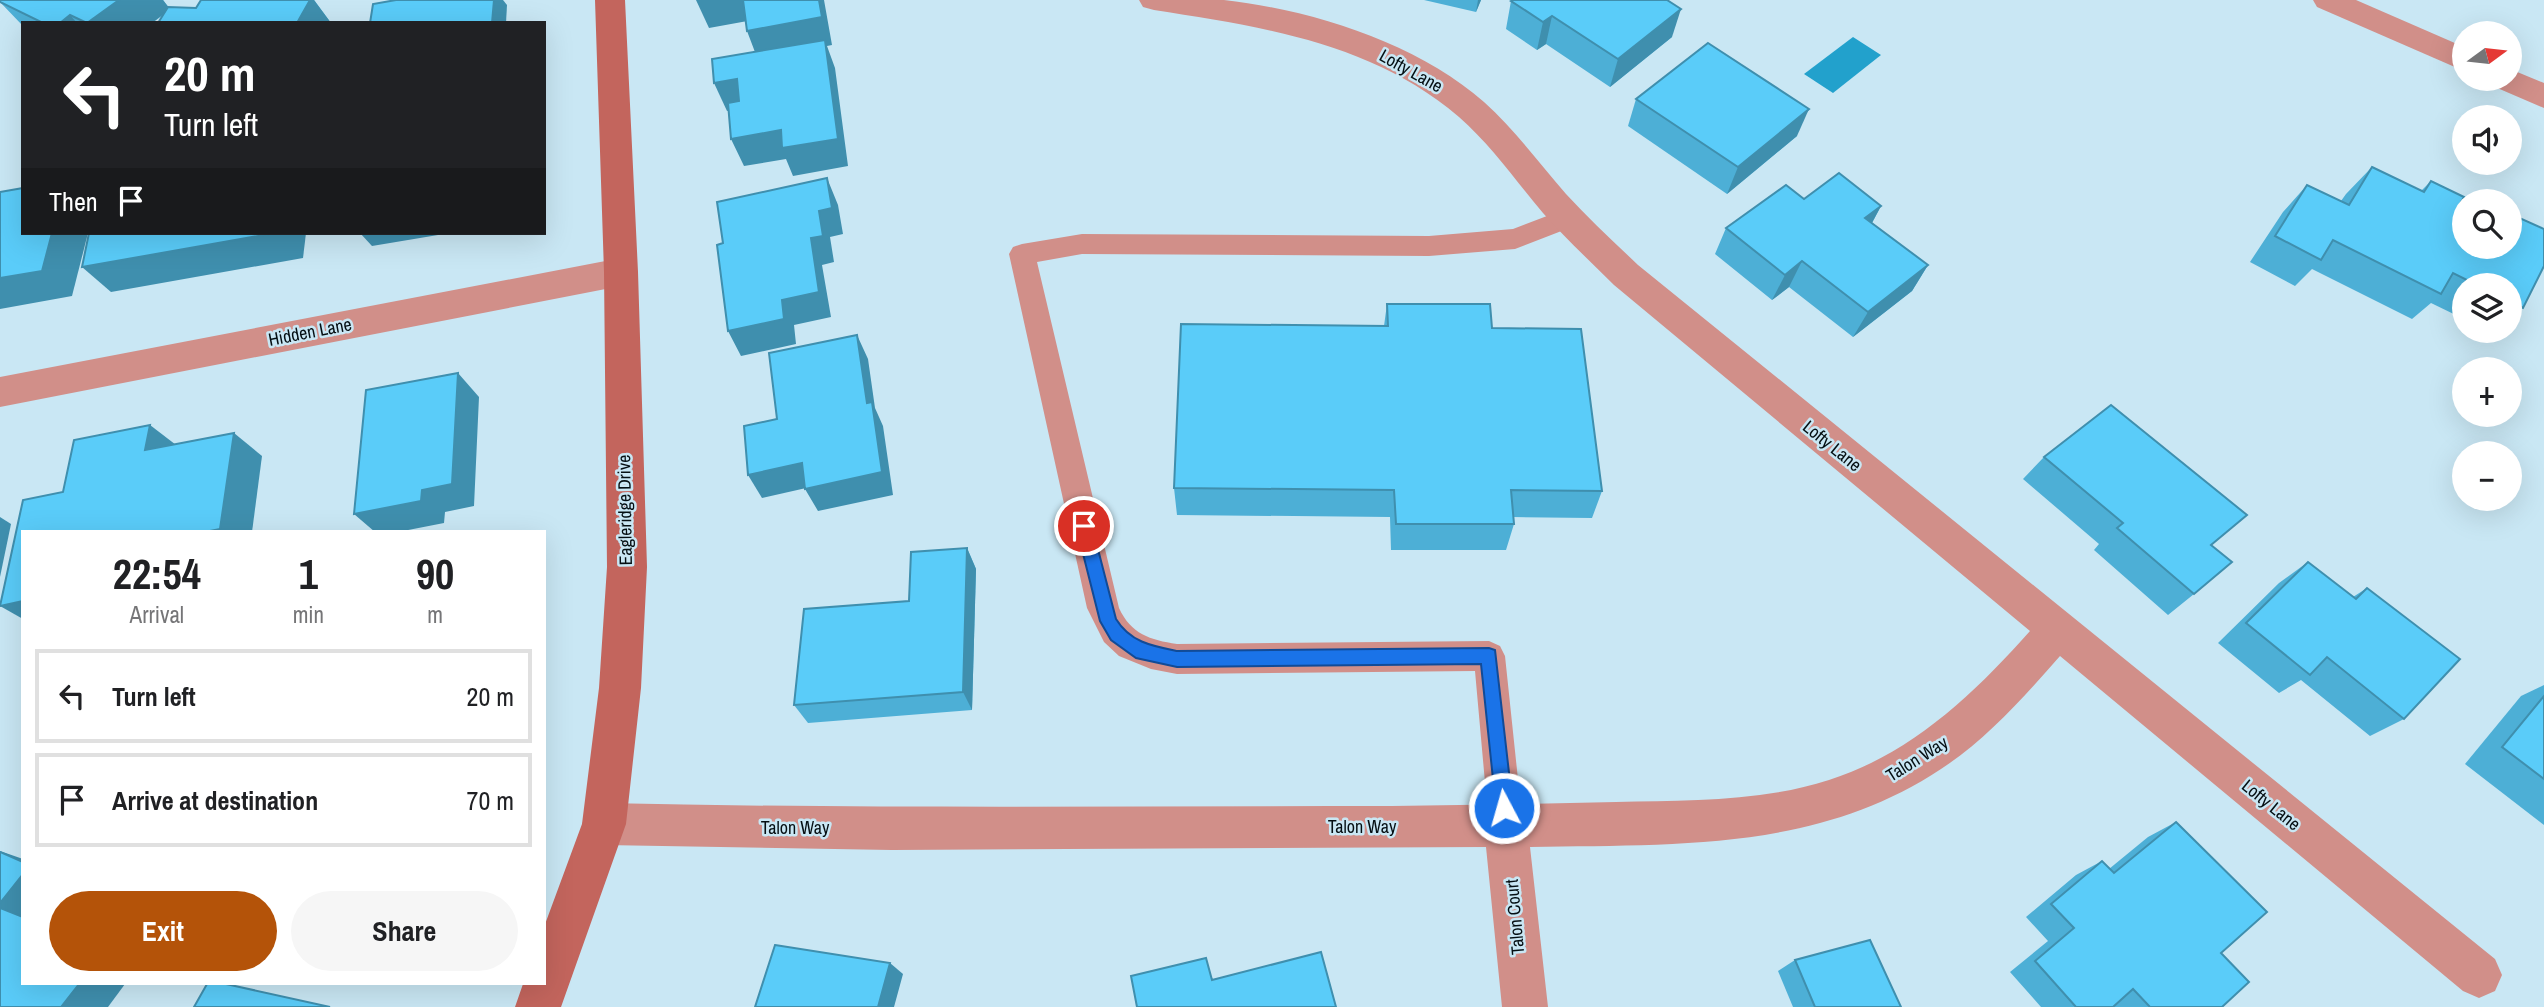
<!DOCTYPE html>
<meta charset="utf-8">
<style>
body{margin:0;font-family:"Archivo Narrow",sans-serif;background:#f6f6f6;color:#202124;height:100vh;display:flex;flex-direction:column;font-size:26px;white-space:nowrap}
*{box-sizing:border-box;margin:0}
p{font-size:23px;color:#757577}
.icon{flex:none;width:38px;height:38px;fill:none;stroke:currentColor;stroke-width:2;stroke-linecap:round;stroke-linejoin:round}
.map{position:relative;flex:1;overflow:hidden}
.drawer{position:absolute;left:21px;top:530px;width:525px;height:455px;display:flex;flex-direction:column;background:#fff;border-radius:0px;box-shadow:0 7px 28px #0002}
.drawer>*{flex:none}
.hud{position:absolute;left:21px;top:21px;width:525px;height:214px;border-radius:0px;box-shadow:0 7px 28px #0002;background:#202124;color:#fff;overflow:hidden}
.needle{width:46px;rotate:75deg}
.buttons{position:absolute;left:2452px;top:21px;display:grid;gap:14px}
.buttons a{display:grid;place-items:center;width:70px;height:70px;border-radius:50%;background:#fff;box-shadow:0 7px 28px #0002;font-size:35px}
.pin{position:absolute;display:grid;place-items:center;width:60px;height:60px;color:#fff;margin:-30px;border:4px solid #fff;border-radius:50%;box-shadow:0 2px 7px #0007}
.me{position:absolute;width:77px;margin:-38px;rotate:354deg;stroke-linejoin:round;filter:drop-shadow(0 0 5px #0008)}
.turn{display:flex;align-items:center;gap:24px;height:147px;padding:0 28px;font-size:32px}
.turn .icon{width:91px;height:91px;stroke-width:2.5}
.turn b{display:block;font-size:49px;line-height:60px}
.then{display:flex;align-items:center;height:66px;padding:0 28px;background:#0003;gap:14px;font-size:26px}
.eta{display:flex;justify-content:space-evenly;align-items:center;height:119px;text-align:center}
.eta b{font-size:42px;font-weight:700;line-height:49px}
.cta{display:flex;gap:14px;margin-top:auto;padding:14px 28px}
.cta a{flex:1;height:80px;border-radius:42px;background:#b45309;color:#fff;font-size:28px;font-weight:700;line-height:80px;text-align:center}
.cta a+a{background:#f6f6f6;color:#202124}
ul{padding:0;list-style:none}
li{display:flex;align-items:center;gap:21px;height:94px;margin:0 14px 10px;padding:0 14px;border:4px solid #e0e0e0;border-radius:0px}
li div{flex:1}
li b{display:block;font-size:26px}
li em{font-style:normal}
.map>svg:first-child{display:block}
.water{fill:#22a1cc}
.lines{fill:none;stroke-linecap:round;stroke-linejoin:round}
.lane{fill:#d18f89;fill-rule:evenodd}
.street{fill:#d18f89;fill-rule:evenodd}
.secondary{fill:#c3655d;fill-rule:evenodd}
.wall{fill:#4dafd6}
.shaded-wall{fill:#3f8fae}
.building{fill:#5accf9;stroke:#3f8fae;stroke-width:2}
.route{fill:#1a73e8;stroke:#114b97;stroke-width:2}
.labels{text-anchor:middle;stroke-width:5;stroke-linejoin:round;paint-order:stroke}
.street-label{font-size:18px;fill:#050f13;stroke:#c9e7f4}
</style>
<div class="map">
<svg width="2544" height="1007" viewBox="0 0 2544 1007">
<rect width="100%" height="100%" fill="#c9e7f4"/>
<path class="water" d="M1853 37 1881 55 1833 93 1804 74Z"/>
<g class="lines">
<path class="lane" d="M1568 208 1577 211 1581 218 1577 225 1515 249 1429 256 1082 254 1037 262 1119 608C1131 634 1150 640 1177 644L1489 641 1500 646 1505 656 1523 827 1518 839 1506 844 1494 839 1489 827 1475 671 1177 674 1151 669 1119 656 1104 642 1087 608 1009 254 1013 247 1022 244 1082 234 1429 236 1513 229Z"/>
<g class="street">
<path d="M1139 0C1167 0 1196 0 1224 0 1313 10 1417 43 1484 102 1515 130 1539 163 1566 194 1589 219 1614 242 1638 265L2495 959 2502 975 2495 991 2479 998 2463 991 2060 656C2024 697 1987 739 1941 769 1816 852 1674 844 1530 847L1548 1007H1502L1486 847 892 850 604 845 589 839 582 824 589 809 604 803C867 809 1130 806 1392 806 1467 805 1541 804 1616 802 1687 800 1761 802 1829 780 1911 754 1974 694 2030 631L1614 285C1590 261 1565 238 1543 213 1516 181 1491 145 1459 117 1373 43 1263 27 1154 10L1143 7Z"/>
<path d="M2313 0H2356L2464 47V71L2317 7Z"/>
<path d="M2510 69 2544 83V108L2495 87 2490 79H2510Z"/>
<path d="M621 258 633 262 638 272 633 282 621 286 0 407V377Z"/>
</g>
<path class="secondary" d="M595 0H625L638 272 647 567 641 688 626 824 561 1007H515L523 984H544V927L582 824 599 688 607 567 604 272Z"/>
</g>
<g class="wall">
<path d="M0 0H163L168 7 196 8 314 0 331 23H158L163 15 152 23H23V26L0 2Z"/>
<path d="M1424 0H1481L1476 12Z"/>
<path d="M1511 1 1672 37 1610 87 1546 44 1537 50 1506 29Z"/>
<path d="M1636 99 1797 136 1727 194 1628 126Z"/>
<path d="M2372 167 2421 191 2431 181 2461 202 2510 247V218L2513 215 2523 308 2510 318V285H2464V319L2431 303 2412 319 2312 269 2295 286 2250 262 2283 212 2307 185 2341 201 2346 194Z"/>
<path d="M1804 199 1881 206 1872 223 1928 265 1912 291 1853 337 1789 287 1772 300 1715 254 1726 228Z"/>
<path d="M1387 304 1492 328 1602 491 1592 518 1513 517 1514 524 1506 550H1391L1390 517 1177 515 1174 488 1384 326Z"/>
<path d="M2044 457 2211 545 2194 594 2168 615 2094 550 2099 544 2023 479Z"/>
<path d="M967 548 976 569 972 710 808 723 794 705Z"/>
<path d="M2308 562 2353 597 2367 588 2404 719 2370 736 2301 680 2279 693 2218 643 2279 583Z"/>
<path d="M2544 685V825L2465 764 2521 696Z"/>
<path d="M2176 822 2221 953 2222 1007H2041L2010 972 2048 941 2026 917 2076 875 2102 861 2109 869 2148 837Z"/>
<path d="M1795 960 1901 1007H1793L1778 971Z"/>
</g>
<g class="shaded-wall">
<path d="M119 0H163L170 9 152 23H87Z"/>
<path d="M310 0H314L331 23H297Z"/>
<path d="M494 0H503L507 5 506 23H492Z"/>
<path d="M696 0H745L753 20 709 28Z"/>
<path d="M819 0H824L832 45 827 46 835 68 848 166 793 176 786 159 744 166 731 139 758 60 747 31Z"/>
<path d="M1478 0H1481L1476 12Z"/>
<path d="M1681 9 1672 37 1610 87 1618 59Z"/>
<path d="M70 15 77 23H60Z"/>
<path d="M1552 16 1546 44 1537 50 1543 22Z"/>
<path d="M737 79 749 107 727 111 714 83Z"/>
<path d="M1809 109 1797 136 1727 194 1738 167Z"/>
<path d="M827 178 838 205 843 234 830 237 834 262 822 265 831 317 794 325 796 344 741 356 728 331 782 300 811 238Z"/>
<path d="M1881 206 1867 232 1865 218Z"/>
<path d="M52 233H88L72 296 0 309V278Z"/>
<path d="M275 233H306L303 258 111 292 82 267Z"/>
<path d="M360 233H450L372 246Z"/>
<path d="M1802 261 1789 287 1772 300 1785 275Z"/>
<path d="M1928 265 1912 291 1853 337 1868 312Z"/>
<path d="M857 335 868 359 875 408 883 426 893 495 818 511 805 489 867 403Z"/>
<path d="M458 373 479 397 474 506 445 512 444 523 398 532H375L354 514 422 490Z"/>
<path d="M150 425 180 448 145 450Z"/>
<path d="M234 433 262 456 252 532H205Z"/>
<path d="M802 463 815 486 762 498 748 475Z"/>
<path d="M0 517 11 524 0 577Z"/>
<path d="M967 548 976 569 972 710 963 692Z"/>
<path d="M23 601V619L0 606Z"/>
<path d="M0 851 23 859V862L0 852Z"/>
<path d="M23 874V917L0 908V903Z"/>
<path d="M890 963 903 974 894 1007H878Z"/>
<path d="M79 984H125L108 1007H61Z"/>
</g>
<g class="building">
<path d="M0 0H119L87 23 70 15 60 23H43L0 2Z"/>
<path d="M201 0H310L297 23H158L168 7 196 8Z"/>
<path d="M396 0H494L492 23H370L373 4Z"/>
<path d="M743 0H819L822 17 747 31Z"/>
<path d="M1513 0H1667L1681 9 1618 59 1552 16 1543 22 1511 1Z"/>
<path d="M825 40 838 139 782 148 781 130 731 139 728 103 739 101 737 79 714 83 712 59Z"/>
<path d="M1708 43 1809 109 1738 167 1636 99Z"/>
<path d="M2372 167 2424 192 2431 181 2464 197 2461 202 2464 203V247H2510V222L2513 215 2544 229V266L2523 308 2510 301V285H2477L2453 273 2441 294 2333 240 2321 260 2275 236 2307 185 2349 205Z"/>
<path d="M1839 173 1881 206 1865 218 1928 265 1868 312 1802 261 1785 275 1726 228 1786 185 1804 199Z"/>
<path d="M827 178 832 208 819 211 823 236 811 238 819 292 782 300 784 319 728 331 717 245 723 243 717 202Z"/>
<path d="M23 188V233H52L42 271 0 278V192Z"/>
<path d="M89 233H275L82 267Z"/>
<path d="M1387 304H1490L1492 328 1581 329 1602 491 1511 490 1514 524H1396L1394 490 1174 488 1181 324 1388 326Z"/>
<path d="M857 335 867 403 872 402 882 472 805 489 802 463 748 475 744 426 777 419 769 353Z"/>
<path d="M458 373 452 484 422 490 421 501 354 514 366 390Z"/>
<path d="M2111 405 2247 515 2211 545 2232 562 2194 594 2117 528 2123 523 2044 457Z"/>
<path d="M150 425 145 450 234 433 220 529 205 532H23V601L0 606 23 500 63 492 74 440Z"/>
<path d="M967 548 963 692 794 705 804 609 909 601 911 552Z"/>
<path d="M2308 562 2356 599 2367 588 2460 659 2404 719 2327 657 2310 675 2246 623Z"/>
<path d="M2544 696V779L2502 747Z"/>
<path d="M2176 822 2267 912 2221 953 2249 982 2222 1007H2150L2133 989 2113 1007H2076L2035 961 2074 928 2051 904 2102 861 2114 873Z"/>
<path d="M0 852 23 862V874L0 903Z"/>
<path d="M0 908 23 917V984H79L61 1007H0Z"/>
<path d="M1870 940 1901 1007H1815L1795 960Z"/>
<path d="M775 945 890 963 878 1007H755Z"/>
<path d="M1321 952 1336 1007H1137L1131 976 1206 958 1212 980Z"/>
<path d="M207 984H226L330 1007H194Z"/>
</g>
<path class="route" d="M1084 519 1090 521 1092 526 1116 619C1130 642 1152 646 1177 651L1489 648 1495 650 1513 808 1511 814 1504 817 1498 814 1496 808 1481 664 1177 667 1136 658 1111 640 1100 621 1076 526 1079 521Z"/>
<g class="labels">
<g class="street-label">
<text transform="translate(1411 71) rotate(29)" y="6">Lofty Lane</text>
<text transform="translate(310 332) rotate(-11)" y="6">Hidden Lane</text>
<text transform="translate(1832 446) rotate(39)" y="6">Lofty Lane</text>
<text transform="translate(625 510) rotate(-91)" y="6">Eagleridge Drive</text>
<text transform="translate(1917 759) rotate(-32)" y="6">Talon Way</text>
<text transform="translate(2271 805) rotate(39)" y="6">Lofty Lane</text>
<text x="1362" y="833">Talon Way</text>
<text x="795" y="834">Talon Way</text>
<text transform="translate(1515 917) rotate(-95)" y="6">Talon Court</text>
</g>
</g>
</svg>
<div class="buttons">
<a><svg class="needle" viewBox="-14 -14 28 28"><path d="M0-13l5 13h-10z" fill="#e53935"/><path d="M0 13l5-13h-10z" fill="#757577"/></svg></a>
<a><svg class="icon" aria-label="sound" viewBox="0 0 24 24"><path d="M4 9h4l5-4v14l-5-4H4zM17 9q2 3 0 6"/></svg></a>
<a><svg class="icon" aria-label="search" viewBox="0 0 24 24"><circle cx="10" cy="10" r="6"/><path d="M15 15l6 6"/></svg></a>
<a><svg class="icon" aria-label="layers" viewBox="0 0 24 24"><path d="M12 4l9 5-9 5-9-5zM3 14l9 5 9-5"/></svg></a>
<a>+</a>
<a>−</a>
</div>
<div class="pin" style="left:1084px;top:526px;background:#d93025"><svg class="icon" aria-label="arrive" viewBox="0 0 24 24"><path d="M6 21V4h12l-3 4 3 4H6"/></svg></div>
<svg class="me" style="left:1504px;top:808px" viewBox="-20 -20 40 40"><circle r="17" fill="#1a73e8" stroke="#fff" stroke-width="3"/><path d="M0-11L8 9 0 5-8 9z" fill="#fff"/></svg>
<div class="hud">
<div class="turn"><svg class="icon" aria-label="left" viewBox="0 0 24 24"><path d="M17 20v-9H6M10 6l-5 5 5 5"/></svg><div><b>20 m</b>Turn left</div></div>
<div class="then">Then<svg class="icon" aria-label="arrive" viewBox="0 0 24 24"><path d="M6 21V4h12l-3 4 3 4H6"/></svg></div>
</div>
<section class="drawer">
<div class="eta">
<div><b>22:54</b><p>Arrival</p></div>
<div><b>1</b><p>min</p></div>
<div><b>90</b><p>m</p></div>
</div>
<ul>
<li><svg class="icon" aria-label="left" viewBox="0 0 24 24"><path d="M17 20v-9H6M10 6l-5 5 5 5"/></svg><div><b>Turn left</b></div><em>20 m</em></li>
<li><svg class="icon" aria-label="arrive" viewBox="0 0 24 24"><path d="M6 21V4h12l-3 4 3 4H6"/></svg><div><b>Arrive at destination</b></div><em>70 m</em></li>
</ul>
<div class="cta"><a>Exit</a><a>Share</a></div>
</section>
</div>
